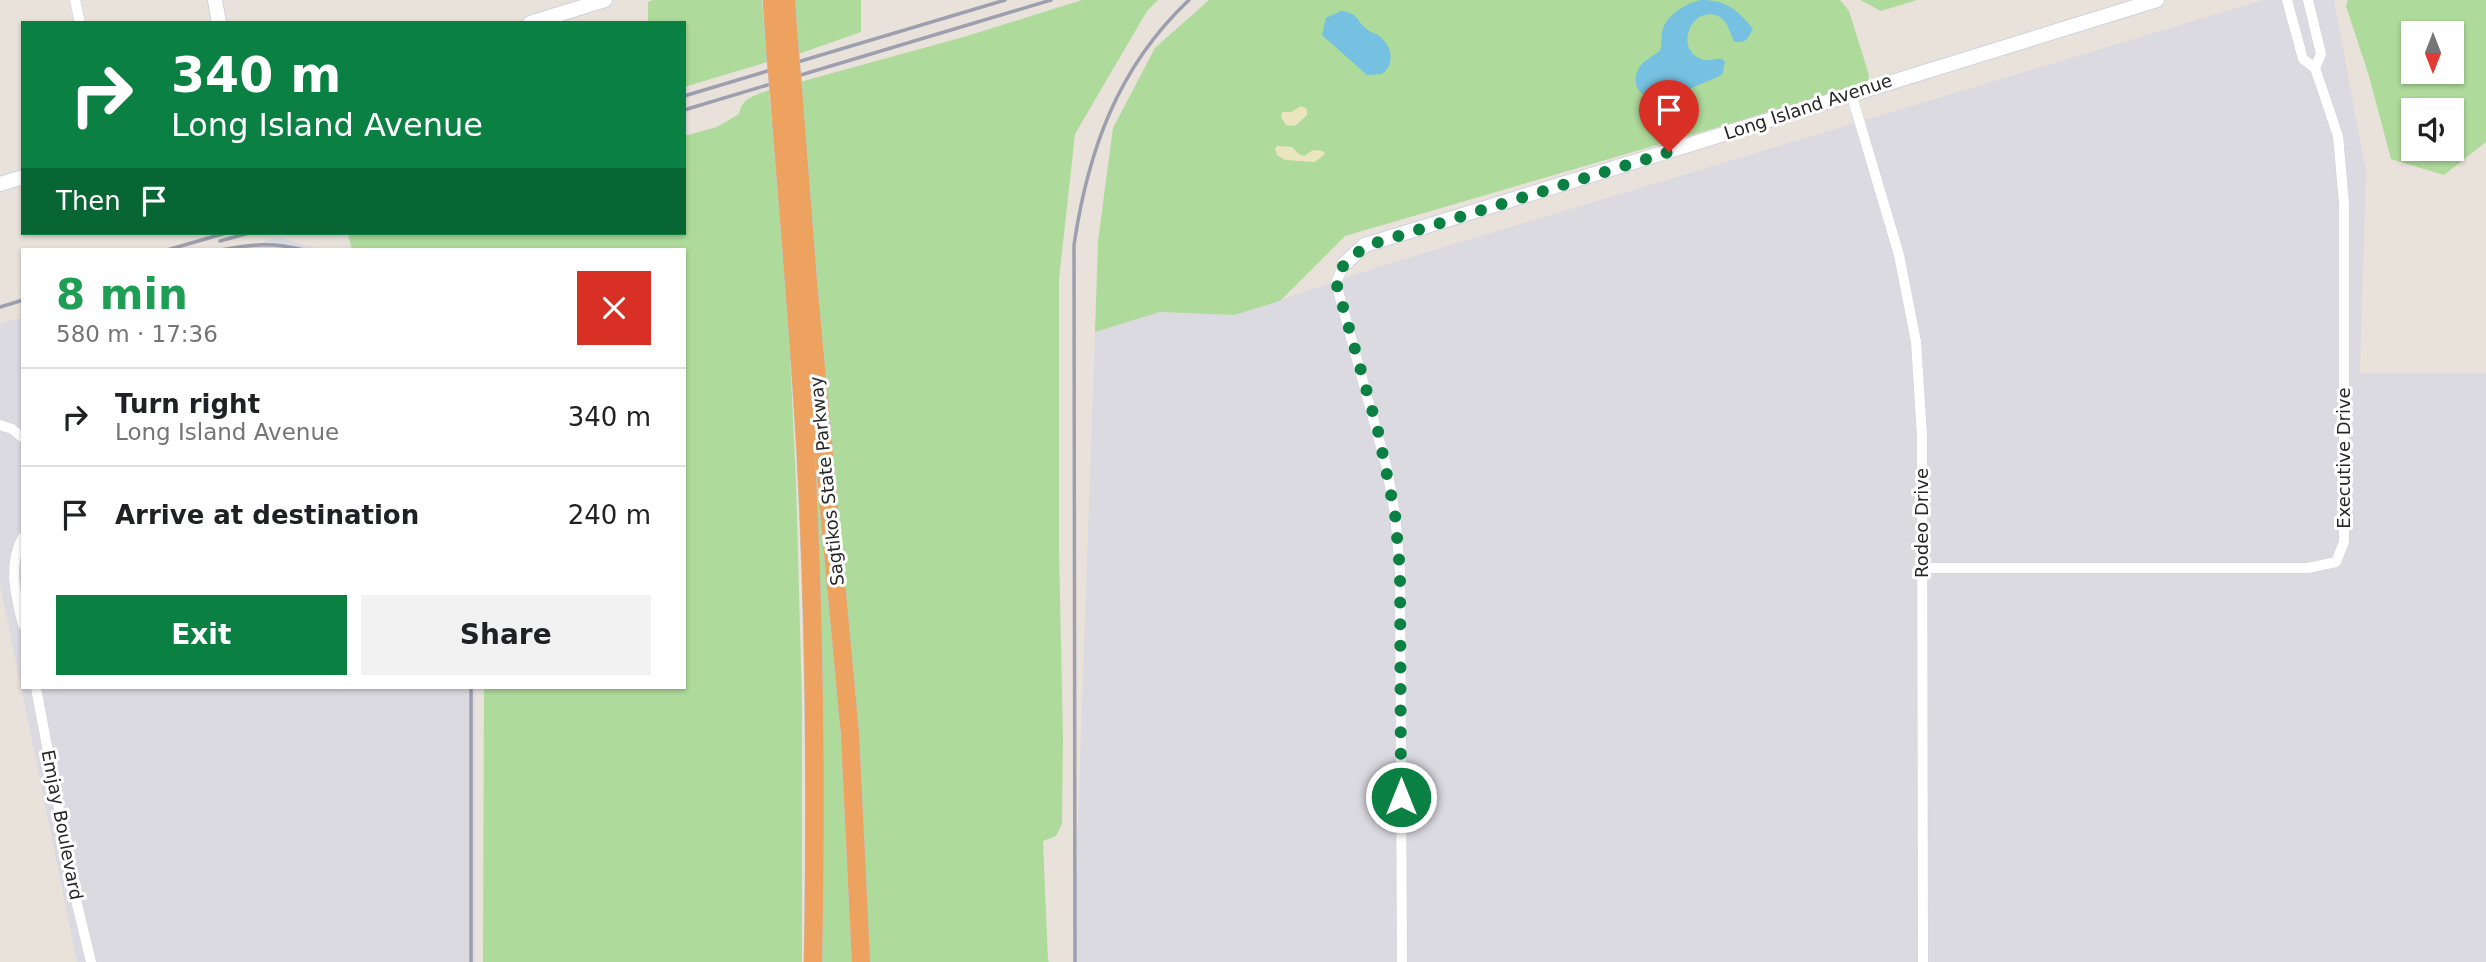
<!DOCTYPE html>
<meta charset="utf-8">
<style>
body{margin:0;font-family:"DejaVu Sans",sans-serif;background:#f2f2f2;color:#202124;height:100vh;display:flex;flex-direction:column;font-size:26px;white-space:nowrap}
*{box-sizing:border-box;margin:0}
p{font-size:23px;color:#757577}
.icon{flex:none;width:38px;height:38px;fill:none;stroke:currentColor;stroke-width:2;stroke-linecap:round;stroke-linejoin:round}
.map{position:relative;flex:1;overflow:hidden}
.details{position:absolute;left:21px;top:248px;width:665px;height:441px;display:flex;flex-direction:column;background:#fff;border-radius:0px;box-shadow:0 2px 5px #0004}
.details>*{flex:none}
.top-card{position:absolute;left:21px;top:21px;width:665px;height:214px;border-radius:0px;box-shadow:0 2px 5px #0004;background:#0b8043;color:#fff;overflow:hidden}
.needle{width:46px;rotate:180deg}
.controls{position:absolute;left:2401px;top:21px;display:grid;gap:14px}
.controls a{display:grid;place-items:center;width:63px;height:63px;border-radius:0px;background:#fff;box-shadow:0 2px 5px #0004;font-size:35px}
.pin{position:absolute;display:grid;place-items:center;width:60px;height:60px;color:#fff;margin:-72px -30px;border-radius:50% 50% 50% 0;rotate:-45deg;box-shadow:0 0 7px #0007}
.pin .icon{rotate:45deg}
.me{position:absolute;width:77px;margin:-38px;rotate:0deg;stroke-linejoin:round;filter:drop-shadow(0 0 5px #0008)}
.turn{display:flex;align-items:center;gap:24px;height:147px;padding:0 35px;font-size:32px}
.turn .icon{width:91px;height:91px;stroke-width:2.5}
.turn b{display:block;font-size:49px;line-height:60px}
.then{display:flex;align-items:center;height:66px;padding:0 35px;background:#0003;gap:14px;font-size:26px}
.round{display:grid;place-items:center;flex:none;width:74px;height:74px;border-radius:0px;background:#f2f2f2}
.head{display:flex;align-items:center;justify-content:space-between;height:119px;padding:0 35px}
h1{font-size:42px;font-weight:700;line-height:52px;color:#1e9e55}
.button{display:flex;gap:14px;margin-top:auto;padding:14px 35px}
.button a{flex:1;height:80px;border-radius:0px;background:#0b8043;color:#fff;font-size:28px;font-weight:700;line-height:80px;text-align:center}
.button a+a{background:#f2f2f2;color:#202124}
ul{padding:0;list-style:none}
li{display:flex;align-items:center;gap:21px;height:98px;padding:0 35px;border-top:2px solid #e0e0e0}
li div{flex:1}
li b{display:block;font-size:26px}
li em{font-style:normal}
.map>svg:first-child{display:block}
.industrial{fill:#dcdae1}
.green{fill:#aeda9b;fill-rule:evenodd}
.sand{fill:#ebe5bf}
.water{fill:#76c1e1}
.lines{fill:none;stroke-linecap:round;stroke-linejoin:round}
.street-casing{stroke:#cfd2df;stroke-width:11}
.secondary-casing{stroke:#cfd2df;stroke-width:16}
.highway-casing{stroke:#c3c3c3;stroke-width:19}
.street{stroke:#fff;stroke-width:10}
.secondary{stroke:#fff;stroke-width:14}
.highway{stroke:#eda260;stroke-width:18}
.rail{stroke:#9d9faf;stroke-width:3.5}
.highway-bridge-casing{stroke:#c3c3c3;stroke-width:19;stroke-linecap:butt}
.highway-bridge{stroke:#eda260;stroke-width:18}
.route{stroke:#0b8043;stroke-width:12;stroke-dasharray:0 21.6}
.labels{text-anchor:middle;stroke-width:6;stroke-linejoin:round;paint-order:stroke}
.street-label{font-size:18px;fill:#272727;stroke:#fff}
</style>
<div class="map">
<svg width="2486" height="962" viewBox="0 0 2486 962">
<rect width="100%" height="100%" fill="#e8e2da"/>
<g class="industrial">
<path d="M2263 0H2334L2366 172 2360 373H2486V962H1073L1095 332 1160 312 1234 315 1378 267Z"/>
<path d="M279 237 321 250H237Z"/>
<path d="M23 317V688H475V962H77L0 584V324Z"/>
</g>
<g class="green">
<path d="M653 0H762L767 62 684 87V23H648V2Z"/>
<path d="M794 0H861V32L798 54Z"/>
<path d="M1082 0H1158L1147 11 1075 134 1059 279V550L1063 738 1062 824 1056 836 1043 841 1048 961 1050 962H867L861 766 810 216 800 82 967 36Z"/>
<path d="M1209 0H1840L1849 11 1869 75 1868 81 1859 86 1345 236 1280 301 1234 315 1160 312 1095 332 1098 241 1113 128 1155 48Z"/>
<path d="M1860 0H1917L1881 11Z"/>
<path d="M2348 0H2486V142L2444 175 2391 159 2369 76 2346 6ZM2413 33H2452V72H2413ZM2413 110H2452V149H2413Z"/>
<path d="M769 90 788 314 796 481 802 702V962H483L484 688H684V250H352L348 234 684 233V136L717 127 739 114C742 97 755 96 769 90Z"/>
<path d="M814 450H820L835 619 852 962H820Z"/>
</g>
<g class="sand">
<path d="M1301 106 1307 109V115L1295 126 1286 125 1281 117 1282 112H1291Z"/>
<path d="M1277 146 1292 147 1299 154 1304 156 1313 150 1323 151 1325 154 1315 162 1285 160 1277 155 1275 149Z"/>
</g>
<g class="water">
<path d="M1701 0C1726 0 1738 10 1753 29 1747 38 1748 43 1735 42 1729 34 1729 21 1718 16 1691 5 1674 49 1701 59 1708 62 1715 58 1722 59L1725 62 1722 75C1703 83 1679 95 1658 97 1637 100 1629 79 1642 64 1647 59 1654 55 1660 51 1662 44 1661 40 1662 33 1664 16 1686 3 1701 0Z"/>
<path d="M1341 11C1360 13 1356 22 1368 30 1371 33 1375 33 1378 35 1392 45 1396 64 1382 74L1367 75 1322 35 1326 18Z"/>
</g>
<g class="lines">
<defs>
<g id="street">
<path d="M75 0 80 23"/>
<path d="M2308 0 2321 54 2315 68"/>
<path d="M1851 93 1899 255 1916 342 1922 436 1923 962"/>
<path d="M1344 264 1336 283 1387 469 1395 514 1400 571 1402 962"/>
<path d="M0 425 12 429 23 438"/>
<path d="M23 537C7 565 16 596 23 625"/>
<path d="M1922 568H2308L2336 562 2344 542V203L2338 136 2315 68 2303 59 2287 0"/>
<path d="M36 688 77 904 91 962"/>
</g>
<g id="secondary">
<path d="M215 0 219 23"/>
<path d="M530 23 605 0"/>
<path d="M0 184 23 177"/>
<path d="M1344 264 1365 245C1629 164 1892 80 2157 0"/>
</g>
<g id="highway">
<path d="M772 0 775 47"/>
<path d="M786 0 789 44"/>
<path d="M793 90 808 283 850 734 861 962"/>
<path d="M779 93C789 222 801 351 807 479 815 640 816 801 813 962"/>
</g>
</defs>
<use href="#street" class="street-casing"/>
<use href="#secondary" class="secondary-casing"/>
<use href="#highway" class="highway-casing"/>
<use href="#street" class="street"/>
<use href="#secondary" class="secondary"/>
<use href="#highway" class="highway"/>
<g class="rail">
<path d="M684 96 1005 0"/>
<path d="M684 110 1051 0"/>
<path d="M220 241 249 233"/>
<path d="M167 250 226 233"/>
<path d="M221 250C253 244 272 242 304 250"/>
<path d="M0 307 23 300"/>
<path d="M471 688V962"/>
<path d="M1075 962 1074 245C1088 150 1118 67 1189 0"/>
</g>
<defs>
<g id="highway-bridge">
<path d="M789 44 793 90"/>
<path d="M775 47 779 93"/>
</g>
</defs>
<use href="#highway-bridge" class="highway-bridge-casing"/>
<use href="#highway-bridge" class="highway-bridge"/>
</g>
<g class="lines">
<path class="route" d="M1401 797 1400 570 1395 514 1378 431 1336 282 1344 264 1366 246 1669 152"/>
</g>
<g class="labels">
<g class="street-label">
<text transform="translate(1808 107) rotate(-18)" y="6">Long Island Avenue</text>
<text transform="translate(2344 458) rotate(-90)" y="6">Executive Drive</text>
<text transform="translate(827 481) rotate(-96)" y="6">Sagtikos State Parkway</text>
<text transform="translate(1922 523) rotate(-90)" y="6">Rodeo Drive</text>
<text transform="translate(62 825) rotate(79)" y="6">Emjay Boulevard</text>
</g>
</g>
</svg>
<div class="controls">
<a><svg class="needle" viewBox="-14 -14 28 28"><path d="M0-13l5 13h-10z" fill="#e53935"/><path d="M0 13l5-13h-10z" fill="#757577"/></svg></a>
<a><svg class="icon" aria-label="sound" viewBox="0 0 24 24"><path d="M4 9h4l5-4v14l-5-4H4zM17 9q2 3 0 6"/></svg></a>
</div>
<div class="pin" style="left:1669px;top:152px;background:#d93025"><svg class="icon" aria-label="arrive" viewBox="0 0 24 24"><path d="M6 21V4h12l-3 4 3 4H6"/></svg></div>
<svg class="me" style="left:1401px;top:797px" viewBox="-20 -20 40 40"><circle r="17" fill="#0b8043" stroke="#fff" stroke-width="3"/><path d="M0-11L8 9 0 5-8 9z" fill="#fff"/></svg>
<div class="top-card">
<div class="turn"><svg class="icon" aria-label="right" viewBox="0 0 24 24"><path d="M7 20v-9h11M14 6l5 5-5 5"/></svg><div><b>340 m</b>Long Island Avenue</div></div>
<div class="then">Then<svg class="icon" aria-label="arrive" viewBox="0 0 24 24"><path d="M6 21V4h12l-3 4 3 4H6"/></svg></div>
</div>
<section class="details">
<div class="head"><div><h1>8 min</h1><p>580 m · 17:36</p></div><a class="round" style="background:#d93025;color:#fff"><svg class="icon" aria-label="close" viewBox="0 0 24 24"><path d="M6 6l12 12M18 6L6 18"/></svg></a></div>
<ul>
<li><svg class="icon" aria-label="right" viewBox="0 0 24 24"><path d="M7 20v-9h11M14 6l5 5-5 5"/></svg><div><b>Turn right</b><p>Long Island Avenue</p></div><em>340 m</em></li>
<li><svg class="icon" aria-label="arrive" viewBox="0 0 24 24"><path d="M6 21V4h12l-3 4 3 4H6"/></svg><div><b>Arrive at destination</b></div><em>240 m</em></li>
</ul>
<div class="button"><a>Exit</a><a>Share</a></div>
</section>
</div>
